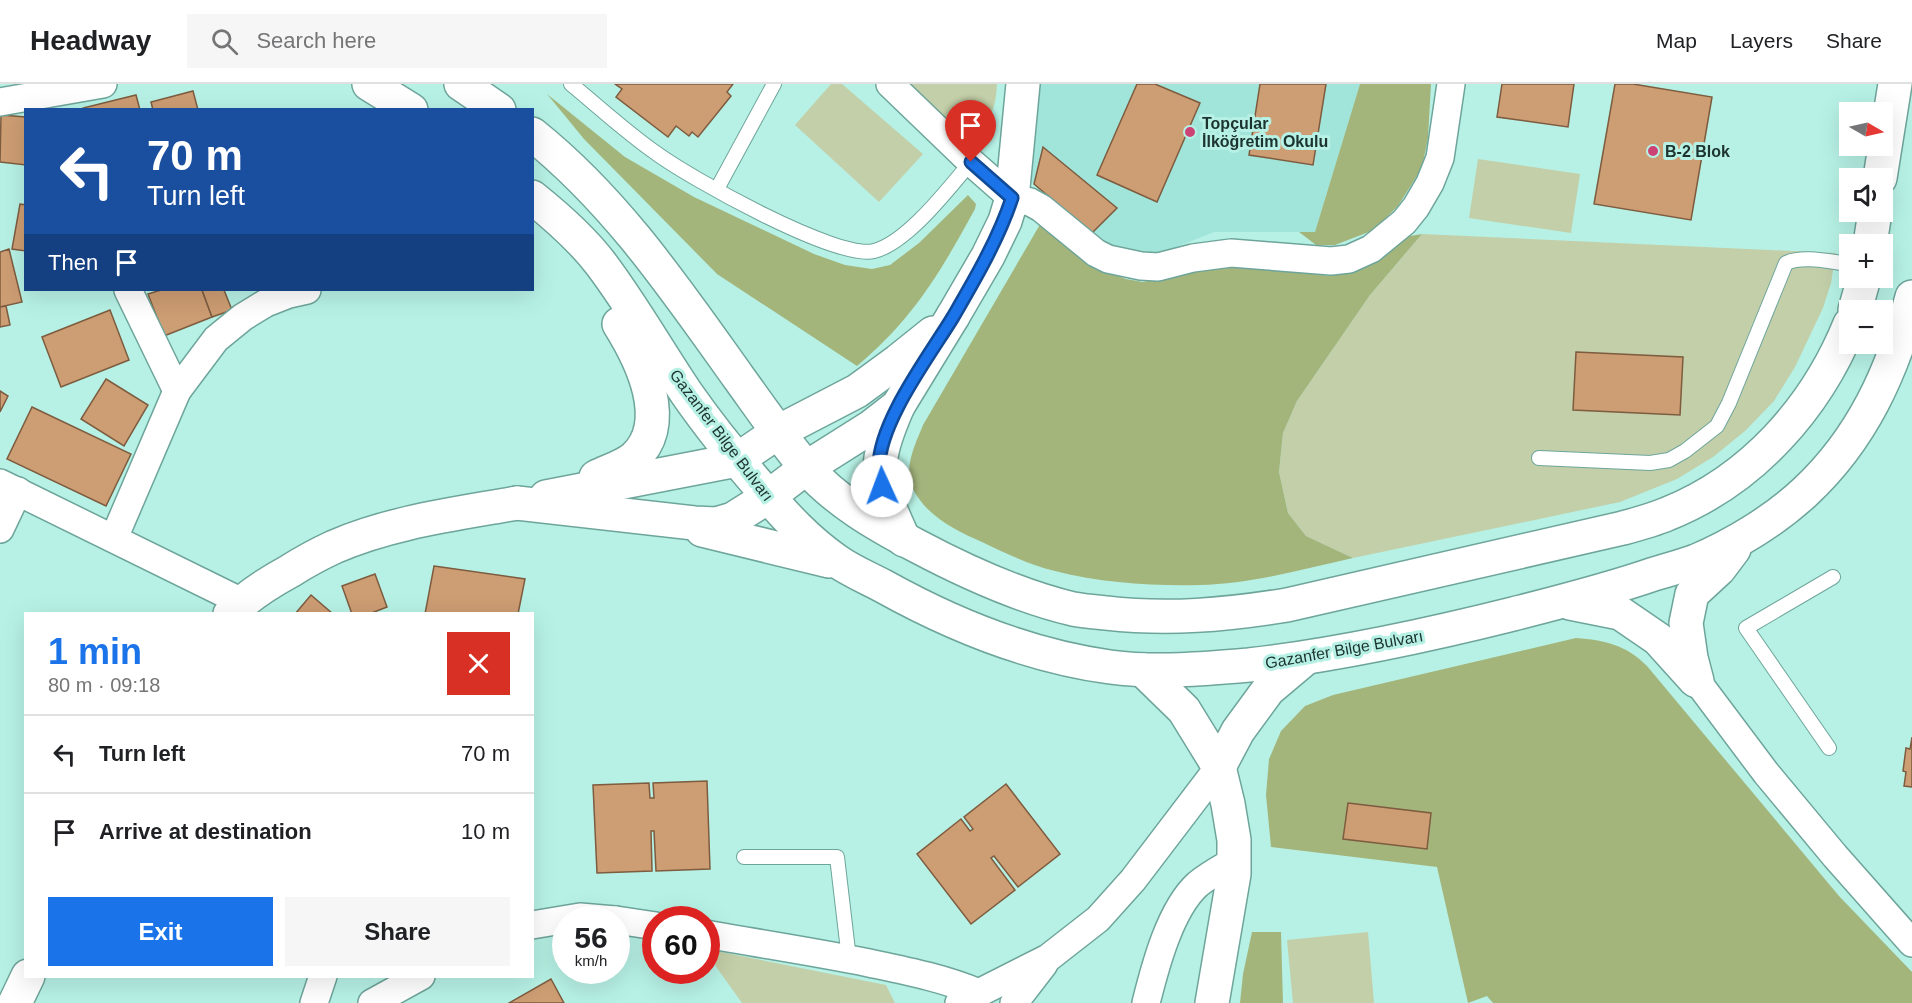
<!DOCTYPE html>
<meta charset="utf-8">
<style>
body{margin:0;font-family:Helvetica,sans-serif;background:#f6f6f6;color:#202124;height:100vh;display:flex;flex-direction:column;font-size:22px;white-space:nowrap}
*{box-sizing:border-box;margin:0}
p{font-size:20px;color:#757577}
.icon{flex:none;width:33px;height:33px;fill:none;stroke:currentColor;stroke-width:2;stroke-linecap:round;stroke-linejoin:round}
.map{position:relative;flex:1;overflow:hidden}
.details{position:absolute;left:24px;top:528px;width:510px;height:366px;display:flex;flex-direction:column;background:#fff;border-radius:0px;box-shadow:0 6px 24px #0002}
.details>*{flex:none}
.guide{position:absolute;left:24px;top:24px;width:510px;height:183px;border-radius:0px;box-shadow:0 6px 24px #0002;background:#1a4fa0;color:#fff;overflow:hidden}
.needle{width:39px;rotate:99deg}
.fabs{position:absolute;left:1839px;top:18px;display:grid;gap:12px}
.fabs a{display:grid;place-items:center;width:54px;height:54px;border-radius:0px;background:#fff;box-shadow:0 6px 24px #0002;font-size:30px}
.speed{position:absolute;left:552px;top:822px;display:flex;gap:12px;font-size:30px;font-weight:700;text-align:center}
.speed>*{display:grid;place-content:center;width:78px;height:78px;border-radius:50%;background:#fff;box-shadow:0 6px 24px #0002;line-height:1}
.speed small{font-size:15px;font-weight:400}
.speed .limit{border:9px solid #d22;background:#fff;color:#111}
.pin{position:absolute;display:grid;place-items:center;width:51px;height:51px;color:#fff;margin:-62px -26px;border-radius:50% 50% 50% 0;rotate:-45deg;box-shadow:0 0 6px #0007}
.pin .icon{rotate:45deg}
.me{position:absolute;width:66px;margin:-33px;rotate:358deg;stroke-linejoin:round;filter:drop-shadow(0 0 4px #0008)}
.turn{display:flex;align-items:center;gap:21px;height:126px;padding:0 24px;font-size:27px}
.turn .icon{width:78px;height:78px;stroke-width:2.5}
.turn b{display:block;font-size:42px;line-height:51px}
.then{display:flex;align-items:center;height:57px;padding:0 24px;background:#0003;gap:12px;font-size:22px}
.round{display:grid;place-items:center;flex:none;width:63px;height:63px;border-radius:0px;background:#f6f6f6}
.headline{display:flex;align-items:center;justify-content:space-between;height:102px;padding:0 24px}
h1{font-size:36px;font-weight:700;line-height:45px;color:#1a73e8}
.primary-button{display:flex;gap:12px;margin-top:auto;padding:12px 24px}
.primary-button a{flex:1;height:69px;border-radius:0px;background:#1a73e8;color:#fff;font-size:24px;font-weight:700;line-height:69px;text-align:center}
.primary-button a+a{background:#f6f6f6;color:#202124}
ul{padding:0;list-style:none}
li{display:flex;align-items:center;gap:18px;height:78px;padding:0 24px;border-top:2px solid #e0e0e0}
li div{flex:1}
li b{display:block;font-size:22px}
li em{font-style:normal}
header{display:flex;align-items:center;gap:36px;box-sizing:border-box;height:84px;padding:0 30px;background:#fff;border-bottom:2px solid #e0e0e0}
header strong{font-size:28px}
nav{display:flex;gap:33px;margin-inline-start:auto;font-size:21px}
.search{width:420px;height:54px;background:#f6f6f6;display:flex;align-items:center;gap:15px;box-sizing:border-box;padding:0 21px;border-radius:0px;color:#757577;font-size:22px}
.map>svg:first-child{display:block}
.built{fill:#a1e4d9}
.green{fill:#c3cfa8}
.forest{fill:#a4b57c}
.building{fill:#cd9d73;stroke:#7d5c3f;stroke-width:1.5}
.lines{fill:none;stroke-linecap:round;stroke-linejoin:round}
.service-casing{stroke:#6ea59b;stroke-width:16}
.minor-casing{stroke:#6ea59b;stroke-width:30}
.tertiary-casing{stroke:#6ea59b;stroke-width:36}
.secondary-casing{stroke:#6ea59b;stroke-width:36}
.primary-casing{stroke:#6ea59b;stroke-width:36}
.service{stroke:#fff;stroke-width:14}
.minor{stroke:#fff;stroke-width:27}
.tertiary{stroke:#fff;stroke-width:33}
.secondary{stroke:#fff;stroke-width:33}
.primary{stroke:#fff;stroke-width:33}
.route-casing{stroke:#114b97;stroke-width:15}
.route{stroke:#1a73e8;stroke-width:10}
.poi-dot{fill:#cd4275;stroke:#b7f1e5;stroke-width:2}
.labels{text-anchor:middle;stroke-width:6;stroke-linejoin:round;paint-order:stroke}
.poi-label{font-size:16px;font-weight:bold;fill:#1c332f;stroke:#b7f1e5;text-anchor:start}
.street-label{font-size:16px;fill:#1c332f;stroke:#b7f1e5}
</style>
<header>
<strong>Headway</strong>
<div class="search"><svg class="icon" aria-label="search" viewBox="0 0 24 24"><circle cx="10" cy="10" r="6"/><path d="M15 15l6 6"/></svg>Search here</div>
<nav><a>Map</a><a>Layers</a><a>Share</a></nav>
</header>
<div class="map">
<svg width="1912" height="919" viewBox="0 0 1912 919">
<rect width="100%" height="100%" fill="#b7f1e5"/>
<path class="built" d="M1040 0H1360L1315 148H1214L1159 170 1102 159 1028 95Z"/>
<g class="green">
<path d="M831 0H842L923 70 879 118 795 41Z"/>
<path d="M903 0H997C996 16 994 39 974 41 941 44 929 10 903 0Z"/>
<path d="M1478 75 1580 90 1571 149 1469 134Z"/>
<path d="M1422 150 1836 169 1831 199 1823 224 1795 283 1774 317 1745 347 1713 373 1677 395 1620 418 1353 474 1306 452 1288 429 1279 388 1283 349 1297 317 1370 211Z"/>
<path d="M1368 848 1374 919H1293L1287 856Z"/>
<path d="M706 865 886 901 895 919H742L707 870Z"/>
</g>
<g class="forest">
<path d="M1360 0H1431L1428 54 1422 84 1398 122 1374 146 1335 161H1316L1299 148H1315Z"/>
<path d="M547 10 625 73 694 113 814 170 845 181 872 185 890 181 919 159 968 111 976 120 975 125C940 189 913 235 857 282L717 190 584 55Z"/>
<path d="M1042 137 1100 185 1126 195 1143 198 1196 186 1229 184H1259L1331 192 1347 188 1410 152 1422 150 1370 211 1297 317 1283 349 1279 388 1288 429 1306 452 1353 474C1303 485 1251 500 1200 501 1151 502 1102 499 1055 487 1030 481 1005 469 982 458 957 447 928 433 914 407 902 386 915 361 923 341Z"/>
<path d="M1576 554C1605 556 1626 561 1647 582L1839 812 1912 888V919H1493L1487 912 1468 919 1437 783 1271 763 1266 711 1269 675 1281 647 1305 622 1333 611Z"/>
<path d="M1252 848H1281L1283 919H1240L1243 890Z"/>
</g>
<g class="building">
<path d="M615 0H733L727 8 731 12 698 53 692 48 689 52 676 42 668 53 616 13 622 5Z"/>
<path d="M1137 0H1155L1200 19 1157 118 1097 91Z"/>
<path d="M1260 0H1326L1313 81 1249 71Z"/>
<path d="M1502 0H1574L1568 43 1497 33Z"/>
<path d="M1615 0H1633L1712 13 1691 136 1594 120Z"/>
<path d="M193 7 198 26H153L151 18Z"/>
<path d="M136 11 140 26H83V24Z"/>
<path d="M1 31 26 33V81L0 78Z"/>
<path d="M1043 63 1117 124 1092 149 1034 100Z"/>
<path d="M20 120 26 121V167L12 165Z"/>
<path d="M9 165 22 218 0 223V168Z"/>
<path d="M161 206H202L212 233 164 252 148 210Z"/>
<path d="M202 206H224L232 226 212 233Z"/>
<path d="M6 222 10 241 0 243V223Z"/>
<path d="M110 226 129 276 61 303 42 253Z"/>
<path d="M1576 268 1683 273 1680 331 1573 326Z"/>
<path d="M106 295 148 321 124 362 81 335Z"/>
<path d="M0 307 8 312 0 328Z"/>
<path d="M32 323 131 370 106 422 7 375Z"/>
<path d="M434 482 525 495 518 530H425Z"/>
<path d="M375 490 387 523 369 530H352L342 502Z"/>
<path d="M311 511 333 530H295Z"/>
<path d="M1912 653V703L1904 702 1906 688 1903 687 1906 664 1910 665Z"/>
<path d="M707 697 710 785 656 787 654 747H651L652 787 597 789 593 701 649 699 650 714H654L653 699Z"/>
<path d="M1006 700 1060 770 1018 803 994 772 991 774 1015 806 971 840 917 770 961 735 970 747 973 745 964 733Z"/>
<path d="M1348 719 1431 729 1427 765 1343 755Z"/>
<path d="M551 895 564 919H509Z"/>
</g>
<g class="lines">
<defs>
<g id="service">
<path d="M571 0C599 23 626 48 656 69 690 94 836 176 874 167 907 159 949 104 971 78"/>
<path d="M717 105 774 0"/>
<path d="M1539 374 1650 379 1669 376 1685 367 1717 342 1729 319 1786 179C1803 171 1831 178 1850 180"/>
<path d="M1829 664 1746 544 1833 493"/>
<path d="M744 773H837L849 875"/>
</g>
<g id="minor">
<path d="M890 0 971 78 1012 114 1030 118 1041 124 1096 169 1108 175 1141 182 1158 183 1193 174 1231 169 1331 177 1349 175 1371 165 1404 138 1416 123 1430 99 1440 74 1451 0"/>
<path d="M0 18 103 0"/>
<path d="M128 206 177 307"/>
<path d="M0 399 242 518"/>
<path d="M0 445 18 407"/>
<path d="M114 454 177 307 216 255 243 233 266 219 289 210 307 206"/>
<path d="M1697 597 1766 689 1835 772 1912 859"/>
<path d="M616 836 656 842"/>
<path d="M532 841 580 833 615 836"/>
<path d="M706 850C761 860 815 868 869 879 907 887 943 894 979 909"/>
<path d="M314 919 323 892"/>
<path d="M372 919 421 892"/>
<path d="M959 919 1048 874 1098 835 1133 796 1219 683"/>
<path d="M1014 919 1044 880"/>
<path d="M1146 919C1155 883 1170 825 1198 800 1209 791 1222 784 1234 777"/>
</g>
<g id="tertiary">
<path d="M230 530C247 512 268 499 290 487 304 478 319 470 334 463 391 438 456 430 517 419"/>
<path d="M15 919 28 892"/>
<path d="M1212 919 1234 790V756L1228 720 1219 683"/>
</g>
<path id="secondary" d="M953 232 988 172 1005 137 1012 114 1023 0"/>
<g id="primary">
<path d="M369 0 411 26"/>
<path d="M461 0 499 26"/>
<path d="M532 50C617 118 676 206 739 294 760 323 781 354 805 382 835 417 877 441 917 462 966 488 1018 512 1073 525 1083 527 1095 528 1106 529 1168 536 1225 531 1287 521L1623 444C1638 440 1653 436 1667 430 1752 396 1816 324 1850 240"/>
<path d="M1880 94 1895 0"/>
<path d="M532 113C557 133 582 155 601 180 632 221 658 267 687 310 710 343 736 375 762 405 785 432 808 457 837 477 851 487 868 494 883 502 953 541 1030 572 1110 583 1156 589 1203 585 1249 581 1338 571 1425 552 1513 530 1560 518 1608 506 1654 490 1668 486 1682 482 1696 477 1734 461 1775 436 1805 408 1862 355 1893 287 1912 213"/>
<path d="M1870 160 1875 128"/>
<path d="M1855 226 1864 194"/>
<path d="M898 322C871 385 876 394 904 456"/>
<path d="M596 393C608 387 623 383 634 374 673 339 641 275 619 240"/>
<path d="M546 413 737 376 778 348 857 307 898 277 933 249"/>
<path d="M517 419 694 439 716 440 733 435 768 413 806 384 871 343 898 322 953 232"/>
<path d="M702 446 829 477"/>
<path d="M1570 519 1620 529 1658 555 1695 596"/>
<path d="M1143 586 1184 626 1219 683"/>
<path d="M1697 597 1691 574 1686 539 1692 510 1719 485 1734 465"/>
<path d="M1219 683 1238 647 1268 606 1306 574"/>
</g>
</defs>
<use href="#service" class="service-casing"/>
<use href="#minor" class="minor-casing"/>
<use href="#tertiary" class="tertiary-casing"/>
<use href="#secondary" class="secondary-casing"/>
<use href="#primary" class="primary-casing"/>
<use href="#service" class="service"/>
<use href="#minor" class="minor"/>
<use href="#tertiary" class="tertiary"/>
<use href="#secondary" class="secondary"/>
<use href="#primary" class="primary"/>
</g>
<g class="lines">
<defs>
<path id="route" d="M882 402C881 396 879 390 879 384 878 339 930 271 953 233 975 195 998 156 1012 114L971 78"/>
</defs>
<use href="#route" class="route-casing"/>
<use href="#route" class="route"/>
</g>
<g class="poi-dot">
<circle cx="1190" cy="48" r="6"/>
<circle cx="1653" cy="67" r="6"/>
</g>
<g class="labels">
<g class="poi-label">
<text x="1202" y="45">Topçular<tspan x="1202" dy="18">İlköğretim Okulu</tspan></text>
<text x="1665" y="73">B-2 Blok</text>
</g>
<g class="street-label">
<text transform="translate(722 351) rotate(53)" y="6">Gazanfer Bilge Bulvarı</text>
<text transform="translate(1344 565) rotate(-10)" y="6">Gazanfer Bilge Bulvarı</text>
</g>
</g>
</svg>
<div class="fabs">
<a><svg class="needle" viewBox="-14 -14 28 28"><path d="M0-13l5 13h-10z" fill="#e53935"/><path d="M0 13l5-13h-10z" fill="#757577"/></svg></a>
<a><svg class="icon" aria-label="sound" viewBox="0 0 24 24"><path d="M4 9h4l5-4v14l-5-4H4zM17 9q2 3 0 6"/></svg></a>
<a>+</a>
<a>−</a>
</div>
<div class="speed"><div>56<small>km/h</small></div><div class="limit">60</div></div>
<div class="pin" style="left:971px;top:78px;background:#d93025"><svg class="icon" aria-label="arrive" viewBox="0 0 24 24"><path d="M6 21V4h12l-3 4 3 4H6"/></svg></div>
<svg class="me" style="left:882px;top:402px" viewBox="-20 -20 40 40"><circle r="19" fill="#fff"/><path d="M0-13L10 11 0 6-10 11z" fill="#1a73e8"/></svg>
<div class="guide">
<div class="turn"><svg class="icon" aria-label="left" viewBox="0 0 24 24"><path d="M17 20v-9H6M10 6l-5 5 5 5"/></svg><div><b>70 m</b>Turn left</div></div>
<div class="then">Then<svg class="icon" aria-label="arrive" viewBox="0 0 24 24"><path d="M6 21V4h12l-3 4 3 4H6"/></svg></div>
</div>
<section class="details">
<div class="headline"><div><h1>1 min</h1><p>80 m · 09:18</p></div><a class="round" style="background:#d93025;color:#fff"><svg class="icon" aria-label="close" viewBox="0 0 24 24"><path d="M6 6l12 12M18 6L6 18"/></svg></a></div>
<ul>
<li><svg class="icon" aria-label="left" viewBox="0 0 24 24"><path d="M17 20v-9H6M10 6l-5 5 5 5"/></svg><div><b>Turn left</b></div><em>70 m</em></li>
<li><svg class="icon" aria-label="arrive" viewBox="0 0 24 24"><path d="M6 21V4h12l-3 4 3 4H6"/></svg><div><b>Arrive at destination</b></div><em>10 m</em></li>
</ul>
<div class="primary-button"><a>Exit</a><a>Share</a></div>
</section>
</div>
